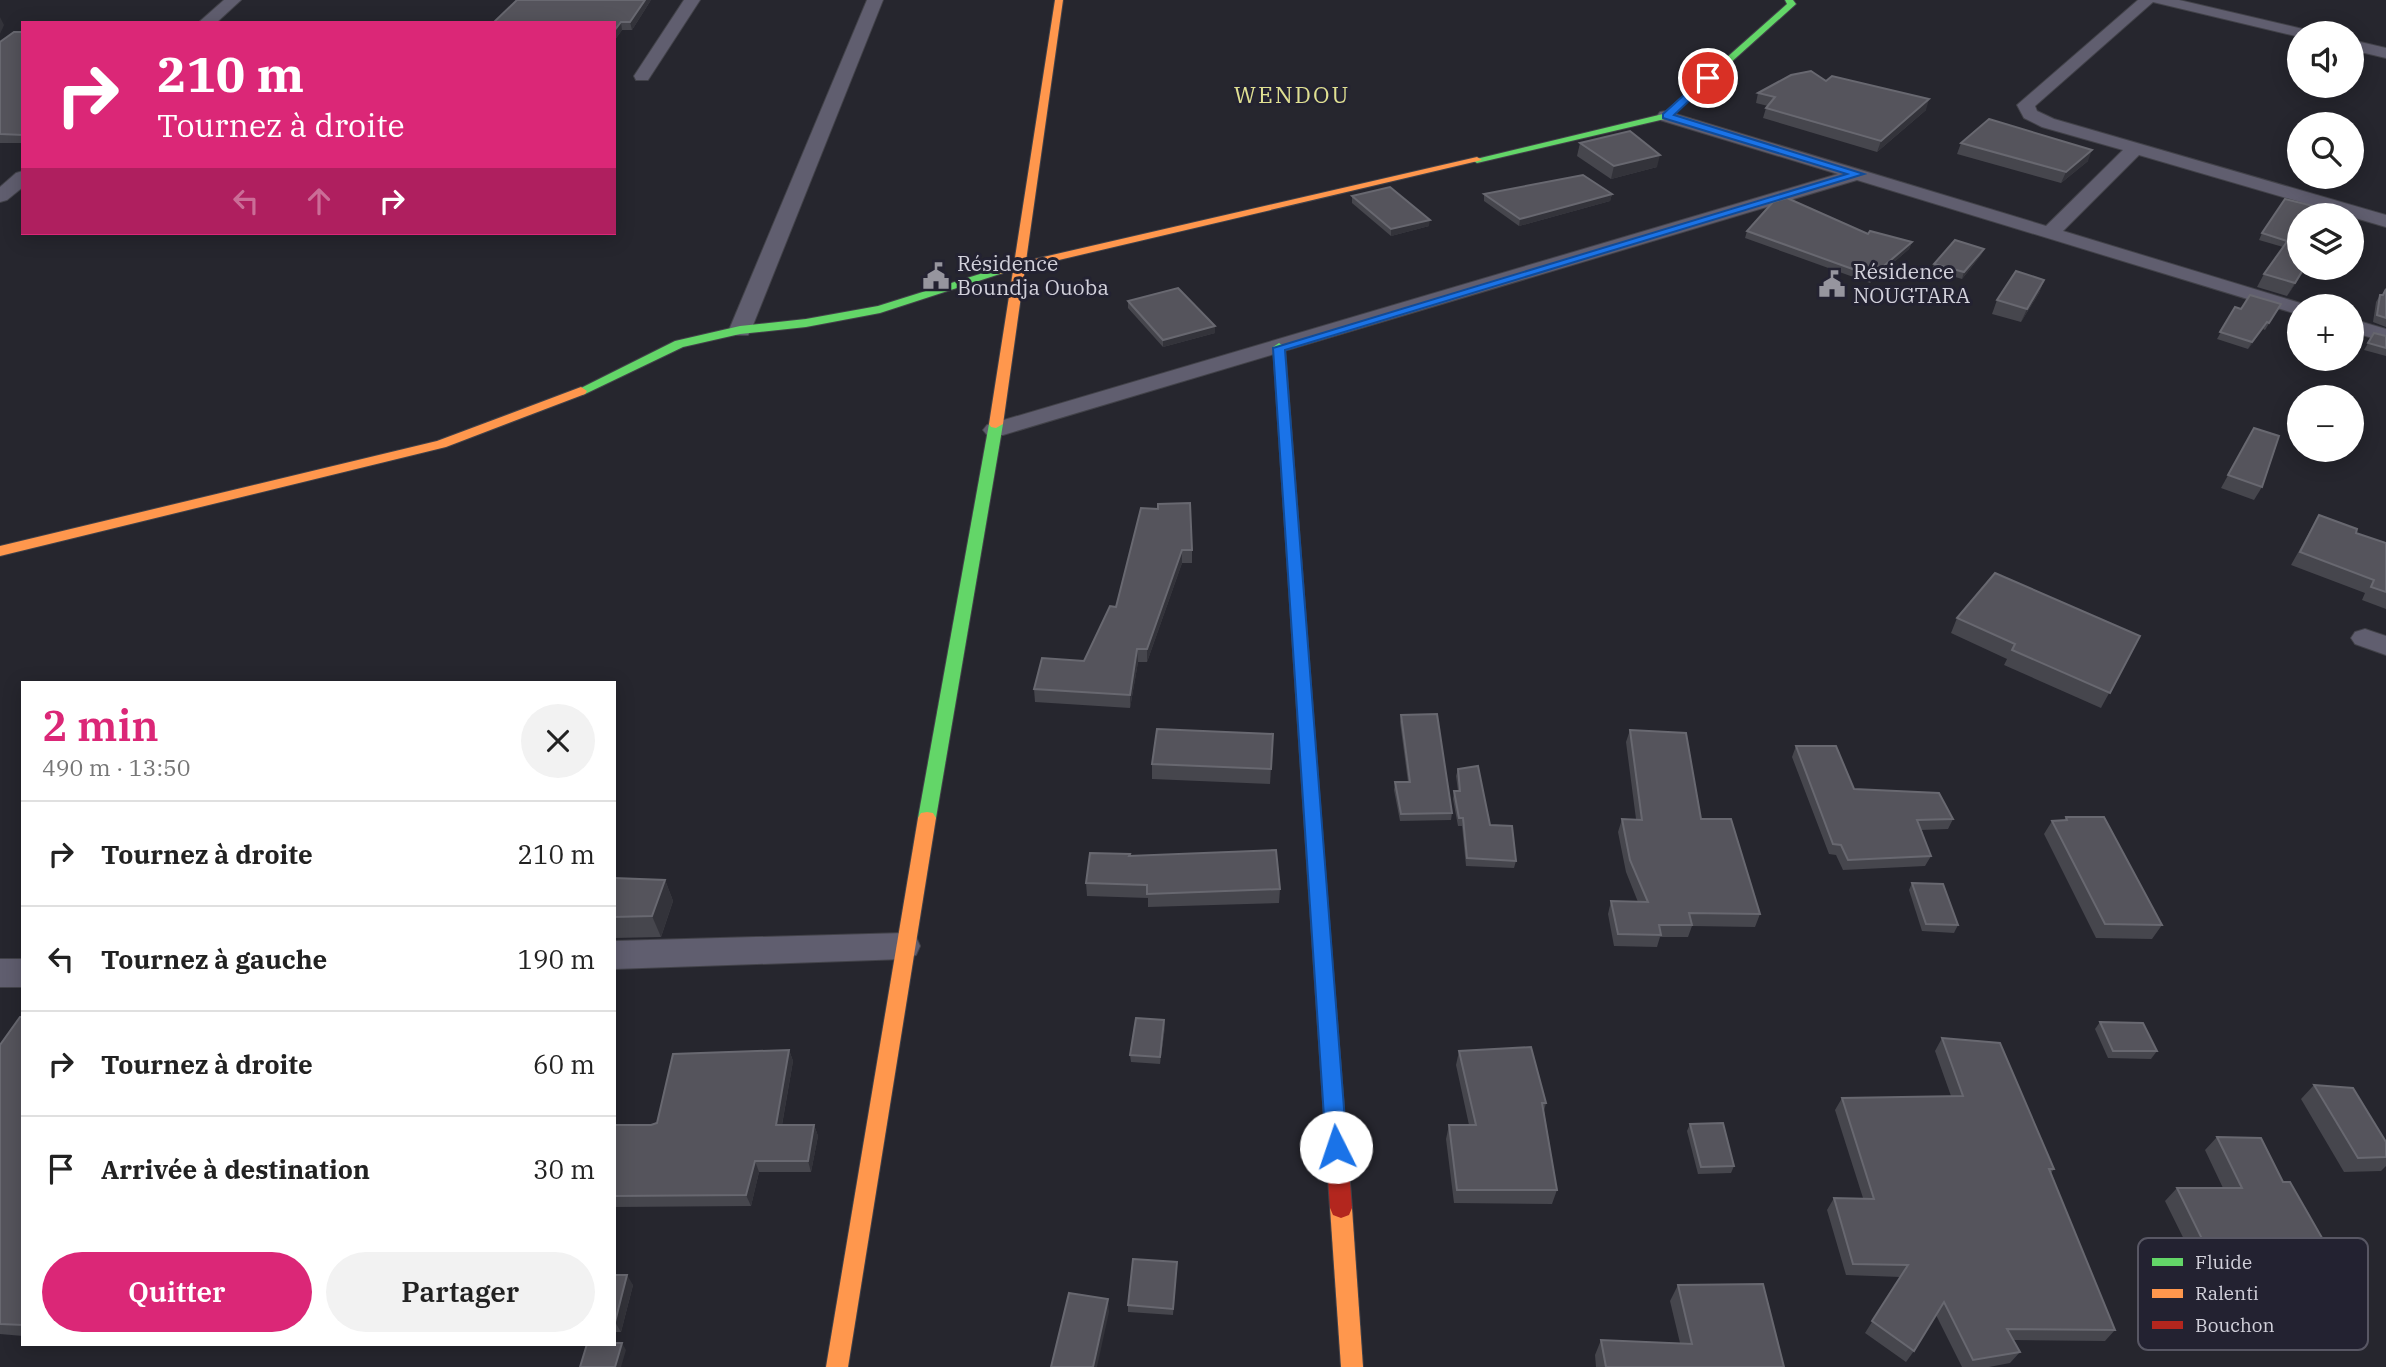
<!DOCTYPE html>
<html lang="fr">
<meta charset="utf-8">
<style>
body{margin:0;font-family:"IBM Plex Serif",serif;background:#f2f2f2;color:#222;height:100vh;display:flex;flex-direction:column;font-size:26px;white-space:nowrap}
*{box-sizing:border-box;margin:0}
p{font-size:23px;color:#767676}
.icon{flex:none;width:38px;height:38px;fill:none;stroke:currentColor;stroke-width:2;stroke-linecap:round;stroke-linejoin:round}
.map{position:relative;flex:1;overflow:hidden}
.sheet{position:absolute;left:21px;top:681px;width:595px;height:665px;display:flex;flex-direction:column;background:#fff;border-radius:0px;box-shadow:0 4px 18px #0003}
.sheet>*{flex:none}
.top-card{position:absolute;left:21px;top:21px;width:595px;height:214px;border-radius:0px;box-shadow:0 4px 18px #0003;background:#db2777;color:#fff;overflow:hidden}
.controls{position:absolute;left:2287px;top:21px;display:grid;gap:14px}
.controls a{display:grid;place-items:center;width:77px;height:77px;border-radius:50%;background:#fff;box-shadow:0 4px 18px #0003;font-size:35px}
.pin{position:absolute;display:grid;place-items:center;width:60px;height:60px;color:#fff;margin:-30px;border:4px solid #fff;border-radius:50%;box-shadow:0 2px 7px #0007}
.me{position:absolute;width:77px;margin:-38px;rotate:356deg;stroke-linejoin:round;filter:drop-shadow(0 0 5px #0008)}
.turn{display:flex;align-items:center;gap:24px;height:147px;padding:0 21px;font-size:32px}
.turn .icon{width:91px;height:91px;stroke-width:2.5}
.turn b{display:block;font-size:49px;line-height:60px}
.lanes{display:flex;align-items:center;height:66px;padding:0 21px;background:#0003;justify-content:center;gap:35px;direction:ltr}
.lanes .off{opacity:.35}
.round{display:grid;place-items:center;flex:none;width:74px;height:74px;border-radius:37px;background:#f2f2f2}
.summary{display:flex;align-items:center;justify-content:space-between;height:119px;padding:0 21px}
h1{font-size:42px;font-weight:600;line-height:52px;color:#db2777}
.cta{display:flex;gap:14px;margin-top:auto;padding:14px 21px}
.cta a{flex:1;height:80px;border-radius:42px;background:#db2777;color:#fff;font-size:28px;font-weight:600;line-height:80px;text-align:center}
.cta a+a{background:#f2f2f2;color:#222}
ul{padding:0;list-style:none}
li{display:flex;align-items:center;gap:21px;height:105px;padding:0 21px;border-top:2px solid #e0e0e0}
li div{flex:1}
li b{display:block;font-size:26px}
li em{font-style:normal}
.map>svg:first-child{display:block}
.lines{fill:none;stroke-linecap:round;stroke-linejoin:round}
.street-casing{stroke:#424249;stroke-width:2}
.fast-casing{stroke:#424249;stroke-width:2}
.slow-casing{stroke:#424249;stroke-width:2}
.jam-casing{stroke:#424249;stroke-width:2}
.street{fill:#605e6f;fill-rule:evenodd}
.fast{fill:#63d668;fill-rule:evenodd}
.slow{fill:#ff974d;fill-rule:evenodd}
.jam{fill:#b3261e;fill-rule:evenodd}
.wall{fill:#46464d}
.shaded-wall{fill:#33333a}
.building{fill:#55545c;stroke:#686870;stroke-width:2}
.route{fill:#1a73e8;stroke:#114b97;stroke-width:2}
.labels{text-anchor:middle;stroke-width:6;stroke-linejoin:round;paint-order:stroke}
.far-poi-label{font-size:21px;fill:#d2d1db;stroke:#232231;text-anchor:start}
.far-quarter-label{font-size:23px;letter-spacing:2px;fill:#e0e092;stroke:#232231}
.key{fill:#232231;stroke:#585764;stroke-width:2}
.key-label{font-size:19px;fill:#d2d1db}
</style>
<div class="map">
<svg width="2386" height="1367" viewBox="0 0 2386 1367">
<rect width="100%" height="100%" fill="#26262e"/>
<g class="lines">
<defs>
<g id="street">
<path d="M224 0H241L216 23H198Z"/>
<path d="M684 0H700L648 80H636L634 76Z"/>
<path d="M867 0H883L751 330 748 335H732L729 330Z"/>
<path d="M2138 0H2179L2307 30 2309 33H2300V37L2153 2 2035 106 2037 111 2054 119 2386 215V227L2139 155 2063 231 2307 305 2300 306V315L1857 180 1003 435H987L983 430 987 425 1838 174 1660 120 1657 116 1660 112 1666 111 2046 226 2123 150 2042 127 2024 118 2017 105Z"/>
<path d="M2352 40 2386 48V58L2352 50Z"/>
<path d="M23 171V187L7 200 0 202V187L16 173Z"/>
<path d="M2352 319 2386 329V342L2352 332Z"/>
<path d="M2365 629 2386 636V655L2355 644 2351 638 2355 632Z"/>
<path d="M904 933 916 937 920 946 916 955 904 959 614 969V941Z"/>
<rect x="0" y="959" width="23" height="28"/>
</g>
<g id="fast">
<path d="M1785 0H1793L1796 4 1669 118 1477 163 1472 160 1663 114 1787 4Z"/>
<path d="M999 268 1003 269V273L880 313 806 327 740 334 683 347 585 394 581 395 575 391 675 341 740 326 806 319 878 306Z"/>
<path d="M1279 343 1285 347 1327 894 1324 899 1318 901 1312 899 1309 894 1273 347Z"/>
<path d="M996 420 1003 424 936 818 933 823H921L918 818 989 424Z"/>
</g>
<g id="slow">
<path d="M1055 0H1063L1026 261 1477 157 1482 160 1025 268 1003 424 996 428 991 427 989 424 1013 271 999 274 993 271 1014 264Z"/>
<path d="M581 387 587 391 585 394 446 447 0 556V546L437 441Z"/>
<path d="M927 812 933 813 936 818 848 1367H826L918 818 921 813Z"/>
<path d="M1341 1198 1349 1201 1352 1208 1363 1367H1341L1330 1208 1333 1201Z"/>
</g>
<path id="jam" d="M1318 887 1324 889 1327 894 1352 1208 1349 1215 1341 1218 1333 1215 1330 1208 1309 894 1312 889Z"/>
</defs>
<use href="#street" class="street-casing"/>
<use href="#fast" class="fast-casing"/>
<use href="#slow" class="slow-casing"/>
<use href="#jam" class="jam-casing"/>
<use href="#street" class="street"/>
<use href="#fast" class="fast"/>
<use href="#slow" class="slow"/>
<use href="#jam" class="jam"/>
</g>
<g class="wall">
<path d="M651 0 632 30H622L614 41V23Z"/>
<path d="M23 32V143H0V42Z"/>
<path d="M1826 81 1926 110 1877 152 1763 118 1766 108 1768 106 1756 103 1758 93Z"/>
<path d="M1580 143 1657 167 1611 179 1577 156Z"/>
<path d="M1961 143 2088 161 2061 183 1957 154Z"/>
<path d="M1484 194H1612L1610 201 1519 226 1484 201Z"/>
<path d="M1352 196 1429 226 1391 236 1352 203Z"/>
<path d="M2300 215 2306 268 2287 296 2257 287 2264 274 2283 247 2259 240 2262 233Z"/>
<path d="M1747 231 1912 242 1909 249 1870 283 1745 238Z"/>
<path d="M1984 249 1981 255 1962 279 1932 270 1934 264Z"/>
<path d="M2044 280 2039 293 2021 322 1992 314 1997 300Z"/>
<path d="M2386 288V327L2373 322 2376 302 2380 295H2382Z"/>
<path d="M1128 301 1215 333 1163 347 1128 308Z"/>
<path d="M2281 304 2265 330 2263 329 2248 349 2217 339 2235 307 2241 309Z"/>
<path d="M2374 333 2386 336V356L2364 350Z"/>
<path d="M2254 428 2262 487 2254 500 2221 488Z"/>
<path d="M1141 508 1192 550V563H1182L1147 662H1138L1130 708 1035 702 1034 689 1084 661 1116 607Z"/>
<path d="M2319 515 2356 533 2386 543V609L2362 600 2365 593 2291 565Z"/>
<path d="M1957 618 2140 636 2101 708 2004 665 2007 659 1951 633Z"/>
<path d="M1401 715 1452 813 1451 820 1400 821 1394 790 1395 782H1408L1400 722Z"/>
<path d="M1630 730 1701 819 1760 914 1755 927 1692 926 1688 937H1660L1657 947 1614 946 1608 914 1611 901 1638 902 1626 872 1618 832 1622 819H1636L1626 742Z"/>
<path d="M1273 734 1270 784 1152 779V764Z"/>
<path d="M1796 746 1854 789 1953 819 1948 829 1921 830 1931 856 1925 866 1843 870 1836 855 1829 854 1792 757Z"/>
<path d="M1458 769 1490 825 1516 861 1514 868 1466 866 1462 826H1458L1453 799 1454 791H1458L1456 776Z"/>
<path d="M2066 817 2162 925 2152 939 2096 938 2044 834 2052 821 2064 820Z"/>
<path d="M1130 856 1280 889 1279 903 1148 907V898L1087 896 1086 883Z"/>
<path d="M614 878 665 880 673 901 661 937 614 938Z"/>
<path d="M1912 883 1958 925 1954 933 1922 931 1909 890Z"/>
<path d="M23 1017V1336L0 1334V1045Z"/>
<path d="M1164 1020 1165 1027 1160 1064 1131 1062 1130 1055Z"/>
<path d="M2100 1022 2157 1051 2151 1059 2108 1058 2095 1029Z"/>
<path d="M1942 1038 2054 1169 2051 1173 2115 1330 2105 1341 2013 1340 2020 1352 2010 1363 1989 1367H1962L1936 1315 1914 1351 1906 1362 1865 1333 1900 1277 1846 1275 1827 1210 1834 1198H1863L1835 1110 1842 1098 1951 1096 1935 1051Z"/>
<path d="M789 1050 793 1061 782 1125H814L818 1136 811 1172H759L751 1206 615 1207 614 1209V1125H651Z"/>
<path d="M1459 1051 1546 1103 1544 1111 1557 1190 1552 1204 1454 1203 1446 1139 1449 1125H1469L1456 1065Z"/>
<path d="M2314 1085 2386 1142V1166L2381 1171 2344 1172 2301 1099Z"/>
<path d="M1690 1124 1734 1166 1731 1173 1698 1174 1687 1131Z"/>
<path d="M2217 1137 2283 1182 2341 1271 2327 1283 2277 1284 2290 1308 2276 1320H2224L2165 1201 2177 1188H2223L2205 1150Z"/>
<path d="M1177 1262 1173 1315 1128 1312V1305Z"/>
<path d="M614 1275 633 1285 621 1332H614Z"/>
<path d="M1678 1285 1784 1367H1596L1595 1355 1601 1340 1680 1343 1670 1301Z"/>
</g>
<g class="shaded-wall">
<path d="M645 0H651L632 30 630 22Z"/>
<path d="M0 17 4 25 0 34Z"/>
<path d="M621 22 622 30 614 41V31Z"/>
<path d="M1929 99 1926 110 1877 152 1881 141Z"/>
<path d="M2092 150 2088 161 2061 183 2066 172Z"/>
<path d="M1660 155 1657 167 1611 179 1614 166Z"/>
<path d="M1612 194 1610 201 1519 226 1520 219Z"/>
<path d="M1430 220 1429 226 1391 236V229Z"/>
<path d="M1912 242 1909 249 1870 283 1872 276Z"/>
<path d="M1984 249 1981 255 1962 279 1964 272Z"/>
<path d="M2304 268H2306L2287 296 2295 283Z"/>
<path d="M2044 280 2039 293 2021 322 2027 309Z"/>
<path d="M2267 322 2263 329 2248 349 2252 342Z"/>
<path d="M1215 326V333L1163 347V340Z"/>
<path d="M1182 550V563L1147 662V649Z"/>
<path d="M1137 649 1138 662 1130 708V695Z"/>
<path d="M665 880 673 901 661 937 652 916Z"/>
<path d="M1164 1020 1165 1027 1160 1064V1057Z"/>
<path d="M789 1050 793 1061 780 1136 776 1125Z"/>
<path d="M814 1125 818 1136 811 1172 808 1161Z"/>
<path d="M755 1161 759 1172 751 1206 746 1195Z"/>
<path d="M627 1275 633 1285 621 1332 615 1322Z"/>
<path d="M1108 1299 1109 1312 1097 1367H1093Z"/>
<path d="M622 1343 626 1350 621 1367H615Z"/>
</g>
<g class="building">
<path d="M517 0H645L630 22H621L614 31V23H493Z"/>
<path d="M14 32H23V135L0 134V42Z"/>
<path d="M1811 71 1826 81 1832 76 1929 99 1881 141 1766 108 1775 97 1758 93 1791 75Z"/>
<path d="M1989 119 2092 150 2066 172 1961 143Z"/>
<path d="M1630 131 1660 155 1614 166 1580 143Z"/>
<path d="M1583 175 1612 194 1520 219 1484 194Z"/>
<path d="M1390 187 1430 220 1391 229 1352 196Z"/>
<path d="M1787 198 1868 234 1870 231 1912 242 1872 276 1747 231 1773 202Z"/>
<path d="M2285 199 2321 208 2317 215H2300V238L2291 236 2287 241 2262 233Z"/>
<path d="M2291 236 2300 238V268H2304L2295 283 2264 274Z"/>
<path d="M1955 240 1984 249 1964 272 1934 264Z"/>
<path d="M2016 271 2044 280 2027 309 1997 300Z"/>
<path d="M1178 288 1215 326 1163 340 1128 301Z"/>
<path d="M2386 289V318L2377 315 2380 295H2383Z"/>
<path d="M2250 295 2281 304 2269 323 2267 322 2252 342 2220 332 2235 307 2241 309Z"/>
<path d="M2374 333 2386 336V348L2368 343Z"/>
<path d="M2254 428 2279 436 2262 487 2228 475Z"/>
<path d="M1190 503 1192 550H1182L1147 649H1137L1130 695 1034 689 1042 658 1084 661 1110 606 1116 607 1141 508 1158 509V504Z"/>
<path d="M2319 515 2357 529 2356 533 2386 543V592L2371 587 2374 580 2300 552Z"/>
<path d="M1995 573 2140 636 2110 693 2012 650 2015 644 1957 618Z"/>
<path d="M1437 714 1452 813 1401 814 1395 782H1410L1401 715Z"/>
<path d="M1157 729 1273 734 1271 769 1152 764Z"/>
<path d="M1630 730 1686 733 1701 819H1731L1760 914 1689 913 1692 925H1659L1661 935 1618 934 1611 901 1648 902 1630 860 1622 819 1642 820Z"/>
<path d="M1796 746H1836L1854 789 1939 793 1953 819 1917 820 1931 856 1848 860 1841 845 1833 844Z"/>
<path d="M1478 766 1490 825 1512 826 1516 861 1467 858 1463 818H1459L1454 791H1460L1458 769Z"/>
<path d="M2066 817H2104L2162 925 2105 924 2052 821 2067 820Z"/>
<path d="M1276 850 1280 889 1147 894V885L1086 883 1090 853 1130 854 1129 856Z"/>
<path d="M614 878 665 880 652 916 614 917Z"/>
<path d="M1912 883 1943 884 1958 925 1926 924Z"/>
<path d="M20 1017H23V1325L0 1324V1045Z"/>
<path d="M1136 1018 1164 1020 1160 1057 1130 1055Z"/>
<path d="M2100 1022 2143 1023 2157 1051H2113Z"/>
<path d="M1942 1038 2000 1043 2054 1169H2049L2115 1330 2007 1329 2020 1352 1973 1360 1944 1302 1914 1351 1872 1321 1908 1265 1853 1264 1834 1198 1874 1199 1842 1098 1963 1096Z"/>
<path d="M1531 1047 1546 1103H1542L1557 1190H1457L1449 1125H1476L1459 1051Z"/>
<path d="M789 1050 776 1125H814L808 1161H755L746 1195 614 1196V1125H651L657 1123 673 1054Z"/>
<path d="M2314 1085 2353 1088 2386 1142V1157L2358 1158Z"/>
<path d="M1723 1123 1734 1166 1701 1167 1690 1124Z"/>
<path d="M2217 1137 2261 1138 2283 1182H2290L2341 1271 2271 1272 2290 1308H2236L2177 1188H2242Z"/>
<path d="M1133 1259 1177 1262 1173 1309 1128 1305Z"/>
<path d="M614 1275H627L615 1322H614Z"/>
<path d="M1763 1284 1784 1367H1606L1601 1340 1692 1344 1678 1285Z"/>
<path d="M1069 1293 1108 1299 1093 1367H1051Z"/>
<path d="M614 1343H622L615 1367H580L587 1344H614Z"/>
</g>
<path class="route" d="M1705 76 1713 78 1674 115 1864 174 1285 350 1347 1147 1344 1153 1336 1156 1329 1153 1326 1147 1273 348 1847 174 1663 118V114Z"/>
<defs>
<symbol id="civic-bare" viewBox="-9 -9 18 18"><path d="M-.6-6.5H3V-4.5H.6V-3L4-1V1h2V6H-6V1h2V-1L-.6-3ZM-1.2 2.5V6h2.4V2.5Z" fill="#96959e" stroke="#232231" stroke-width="2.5" paint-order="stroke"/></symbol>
</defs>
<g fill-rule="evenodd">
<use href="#civic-bare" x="917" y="257" width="38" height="38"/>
<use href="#civic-bare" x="1813" y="265" width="38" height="38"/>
</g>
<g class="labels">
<g class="far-poi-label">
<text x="957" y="271">Résidence<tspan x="957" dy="24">Boundja Ouoba</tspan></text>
<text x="1853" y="279">Résidence<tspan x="1853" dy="24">NOUGTARA</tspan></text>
</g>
<g class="far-quarter-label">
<text x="1292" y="103">WENDOU</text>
</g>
</g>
<rect x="2138" y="1238" width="230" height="112" rx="10" class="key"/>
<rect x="2152" y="1258" width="31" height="8" fill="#63d668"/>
<rect x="2152" y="1289" width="31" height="9" fill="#ff974d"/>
<rect x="2152" y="1321" width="31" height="8" fill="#b3261e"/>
<g class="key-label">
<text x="2195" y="1269">Fluide</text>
<text x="2195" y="1300">Ralenti</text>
<text x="2195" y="1332">Bouchon</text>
</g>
</svg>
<div class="controls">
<a><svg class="icon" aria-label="sound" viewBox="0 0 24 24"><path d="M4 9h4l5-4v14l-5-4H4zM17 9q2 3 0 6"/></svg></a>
<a><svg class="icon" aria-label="search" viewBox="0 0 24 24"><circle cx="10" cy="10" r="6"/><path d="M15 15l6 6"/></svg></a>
<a><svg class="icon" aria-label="layers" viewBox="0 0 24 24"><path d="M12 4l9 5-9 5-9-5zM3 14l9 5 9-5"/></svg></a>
<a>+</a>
<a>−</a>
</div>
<div class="pin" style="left:1708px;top:78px;background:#d93025"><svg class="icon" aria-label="arrive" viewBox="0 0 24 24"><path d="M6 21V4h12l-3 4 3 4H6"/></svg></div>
<svg class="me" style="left:1336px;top:1147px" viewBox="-20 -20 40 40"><circle r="19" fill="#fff"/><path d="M0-13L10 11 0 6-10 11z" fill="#1a73e8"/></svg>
<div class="top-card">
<div class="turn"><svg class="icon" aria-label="right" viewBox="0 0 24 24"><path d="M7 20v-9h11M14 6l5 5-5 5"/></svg><div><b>210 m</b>Tournez à droite</div></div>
<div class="lanes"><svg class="icon off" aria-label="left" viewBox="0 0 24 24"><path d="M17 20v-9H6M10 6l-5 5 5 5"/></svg><svg class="icon off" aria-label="ahead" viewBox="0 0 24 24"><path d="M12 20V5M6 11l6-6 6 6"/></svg><svg class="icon" aria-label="right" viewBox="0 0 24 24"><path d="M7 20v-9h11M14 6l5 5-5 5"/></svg></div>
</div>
<section class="sheet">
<div class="summary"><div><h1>2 min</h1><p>490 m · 13:50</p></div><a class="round"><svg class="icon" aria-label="close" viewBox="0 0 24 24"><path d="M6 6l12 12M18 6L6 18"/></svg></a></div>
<ul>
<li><svg class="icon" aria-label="right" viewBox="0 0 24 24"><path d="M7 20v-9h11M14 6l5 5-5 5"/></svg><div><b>Tournez à droite</b></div><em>210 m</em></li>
<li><svg class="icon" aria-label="left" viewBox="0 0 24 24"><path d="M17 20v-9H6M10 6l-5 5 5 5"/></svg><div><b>Tournez à gauche</b></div><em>190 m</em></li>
<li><svg class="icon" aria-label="right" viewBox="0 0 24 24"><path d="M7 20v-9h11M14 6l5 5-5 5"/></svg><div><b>Tournez à droite</b></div><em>60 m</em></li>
<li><svg class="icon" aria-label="arrive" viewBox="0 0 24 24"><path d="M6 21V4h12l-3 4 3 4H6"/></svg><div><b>Arrivée à destination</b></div><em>30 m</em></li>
</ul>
<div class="cta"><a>Quitter</a><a>Partager</a></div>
</section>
</div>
